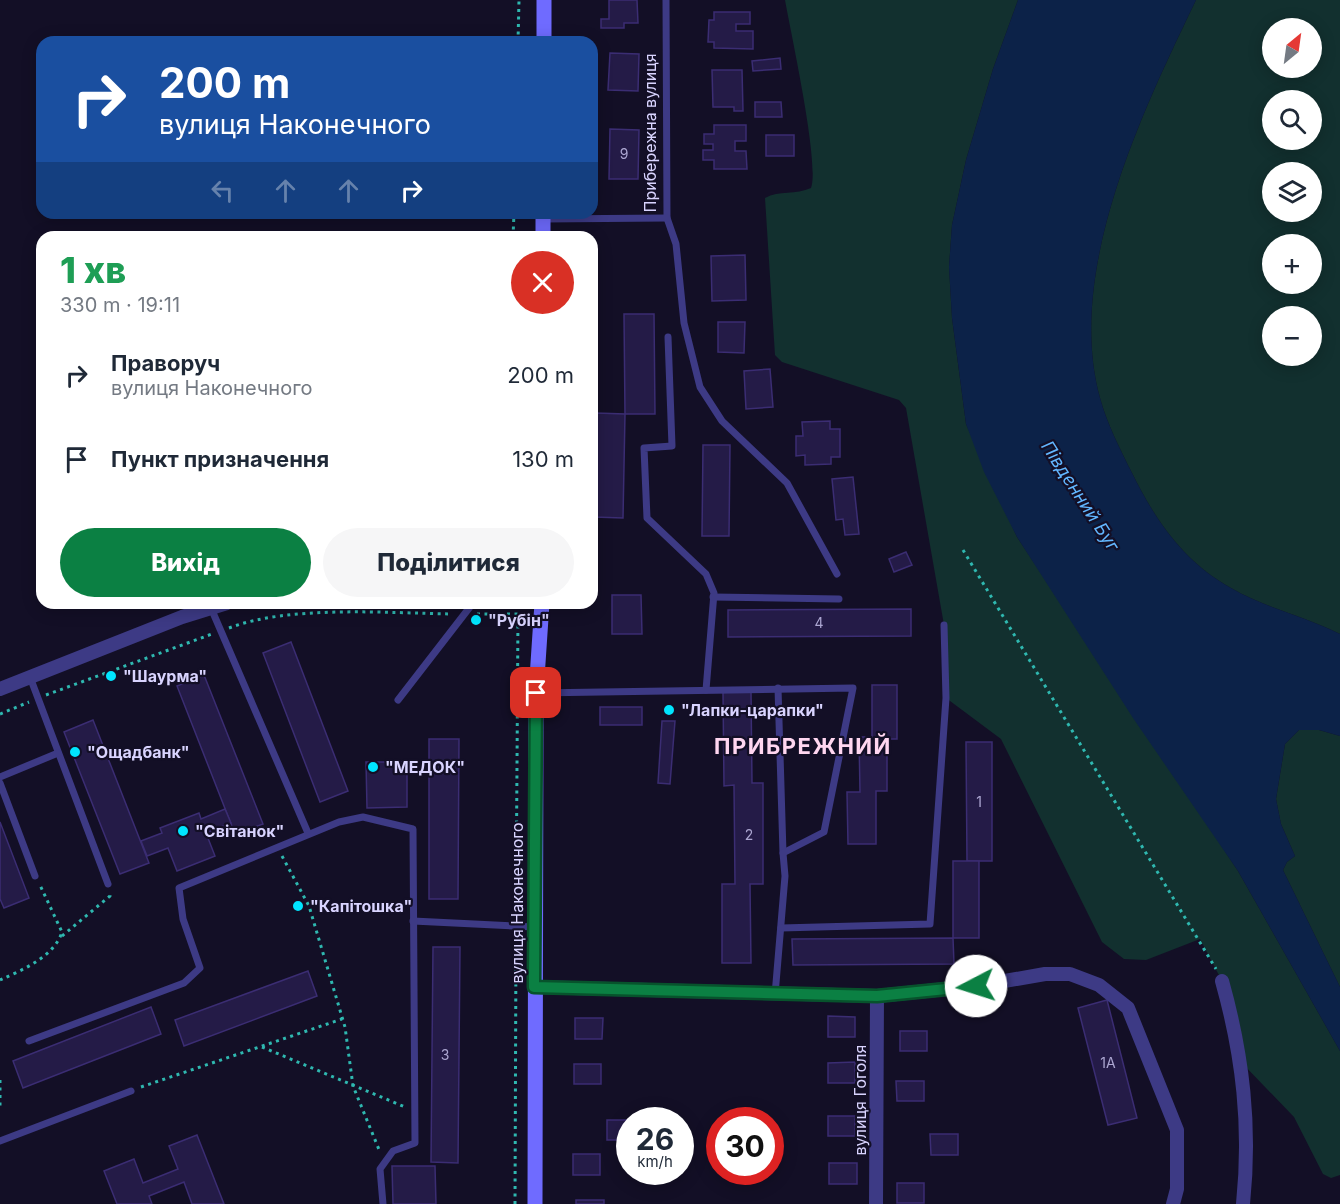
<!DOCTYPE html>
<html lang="uk">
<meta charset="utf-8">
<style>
body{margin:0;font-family:Inter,sans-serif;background:#f6f6f7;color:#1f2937;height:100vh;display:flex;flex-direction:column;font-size:22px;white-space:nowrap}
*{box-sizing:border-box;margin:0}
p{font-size:20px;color:#747a83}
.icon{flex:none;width:33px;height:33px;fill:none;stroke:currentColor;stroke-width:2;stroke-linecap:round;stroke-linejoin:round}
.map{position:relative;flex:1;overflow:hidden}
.side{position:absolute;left:36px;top:231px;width:562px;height:378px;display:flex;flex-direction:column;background:#fff;border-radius:18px;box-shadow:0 3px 15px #0003}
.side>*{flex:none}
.banner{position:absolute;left:36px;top:36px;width:562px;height:183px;border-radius:18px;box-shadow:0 3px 15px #0003;background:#1a4fa0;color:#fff;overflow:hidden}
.needle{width:39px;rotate:29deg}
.fabs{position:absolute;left:1262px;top:18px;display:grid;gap:12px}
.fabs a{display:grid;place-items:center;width:60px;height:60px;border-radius:50%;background:#fff;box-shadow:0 3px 15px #0003;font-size:30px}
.speed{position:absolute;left:616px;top:1107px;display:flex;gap:12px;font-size:30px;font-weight:700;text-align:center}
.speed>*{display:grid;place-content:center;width:78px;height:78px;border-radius:50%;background:#fff;box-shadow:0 3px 15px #0003;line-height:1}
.speed small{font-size:15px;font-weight:400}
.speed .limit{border:9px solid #d22;background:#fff;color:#111}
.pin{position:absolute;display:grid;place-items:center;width:51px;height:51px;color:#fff;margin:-26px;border-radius:12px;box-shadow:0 3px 9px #0006}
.me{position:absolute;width:66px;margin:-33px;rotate:265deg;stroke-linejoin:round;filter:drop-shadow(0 0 4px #0008)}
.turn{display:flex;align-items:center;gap:21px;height:126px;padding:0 24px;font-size:27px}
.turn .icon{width:78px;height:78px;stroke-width:2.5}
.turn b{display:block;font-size:42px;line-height:51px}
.lanes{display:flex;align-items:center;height:57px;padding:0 24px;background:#0003;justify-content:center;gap:30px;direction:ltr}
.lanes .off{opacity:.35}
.round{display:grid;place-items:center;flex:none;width:63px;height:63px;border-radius:32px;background:#f6f6f7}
.overview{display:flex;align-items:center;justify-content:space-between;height:102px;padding:0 24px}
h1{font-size:36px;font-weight:800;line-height:45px;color:#1e9e55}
.cta{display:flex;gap:12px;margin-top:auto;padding:12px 24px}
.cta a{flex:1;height:69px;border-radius:36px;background:#0b8043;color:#fff;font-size:24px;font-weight:800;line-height:69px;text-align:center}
.cta a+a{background:#f6f6f7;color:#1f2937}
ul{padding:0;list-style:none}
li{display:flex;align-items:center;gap:18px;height:84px;padding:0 24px}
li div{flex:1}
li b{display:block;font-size:22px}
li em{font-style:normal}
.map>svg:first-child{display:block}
.green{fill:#12302f;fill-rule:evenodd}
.water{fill:#0c2248}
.building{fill:#241b47;stroke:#3b2d73;stroke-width:1.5}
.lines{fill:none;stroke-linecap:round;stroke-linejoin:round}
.path{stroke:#2fb8b0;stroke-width:3;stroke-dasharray:3 4.5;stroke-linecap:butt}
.lane{stroke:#3d3a85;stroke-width:7}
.street{stroke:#3d3a85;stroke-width:14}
.secondary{stroke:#6f6bff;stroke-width:15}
.route-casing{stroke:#07532c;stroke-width:15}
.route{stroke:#0b8043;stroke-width:10}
.poi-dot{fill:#00e5ff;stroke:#130f26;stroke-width:2}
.labels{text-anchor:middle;stroke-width:4.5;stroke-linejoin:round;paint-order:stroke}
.number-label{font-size:14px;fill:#aca6d1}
.street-label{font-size:16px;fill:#d9d4ff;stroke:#130f26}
.poi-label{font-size:16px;font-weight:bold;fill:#d9d4ff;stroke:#130f26;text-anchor:start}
.water-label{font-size:18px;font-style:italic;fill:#62b6ff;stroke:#130f26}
.district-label{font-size:22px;font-weight:bold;letter-spacing:1.5px;fill:#ffd6f0;stroke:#130f26}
</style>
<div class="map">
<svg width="1340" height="1204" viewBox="0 0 1340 1204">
<rect width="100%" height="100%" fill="#130f26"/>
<g class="green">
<path d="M785 0H1018L993 69 966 160 952 225 949 267 952 318 966 424 1017 537 1238 871 1340 1051V1175L1331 1178 1323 1174 1294 1117 1241 1062 1222 981 1200 939 1146 960 1124 959 1102 942 1001 739 946 698 944 625 906 408 899 400 782 362 775 355 765 198C779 190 796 195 811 188 820 164 791 34 785 0Z"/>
<path d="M1196 0H1340V634C1305 616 1265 608 1231 588 1184 562 1155 520 1132 473 1120 449 1107 424 1100 398 1065 272 1142 112 1196 0ZM1272 28H1311V68H1272ZM1272 100H1311V140H1272ZM1272 172H1311V212H1272ZM1272 244H1311V284H1272ZM1272 316H1311V356H1272Z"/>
<path d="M1299 730H1319L1340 736V987L1283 870 1287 862 1295 856 1281 824 1276 799 1285 744Z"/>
</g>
<path class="water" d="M1018 0H1196C1142 112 1065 272 1100 398 1107 424 1120 449 1132 473 1155 520 1184 562 1231 588 1265 608 1305 616 1340 634V736L1319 730H1299L1285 744 1276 799 1281 824 1295 856 1287 862 1283 870 1340 987V1051L1238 871 1133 718 1017 537 984 472 966 424 952 318 949 267 952 225 966 160 993 69Z"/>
<g class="building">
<path d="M609 0H637L638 23H624V28H601V19H609Z"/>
<path d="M714 12H750V24H736V31H753V49L714 48V42H708L709 20H714Z"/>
<path d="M610 53 639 54 638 91 608 90Z"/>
<path d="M780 58 781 69 753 71 752 61Z"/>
<path d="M712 70H742L743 111H734V107H713Z"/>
<path d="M755 102H781L782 117H755Z"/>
<path d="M714 125H746V141H735V151H746L747 169H714V160H703V150H713V144H704V134H714Z"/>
<path d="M610 129 639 130 638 179H609Z"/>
<rect x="766" y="135" width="28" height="21"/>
<path d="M745 255 746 300 712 301 711 256Z"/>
<path d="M624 314H654L655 414H625Z"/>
<path d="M718 322H745L744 353 718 352Z"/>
<path d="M770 369 773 407 746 409 744 371Z"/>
<path d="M596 413 625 414 623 518 594 517Z"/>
<path d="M830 421V429H840V457H831V464L805 465V455L796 456V436H803L802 422Z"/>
<path d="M703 445H730L729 536H702Z"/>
<path d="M853 477 859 534 845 535 843 519 836 520 832 479Z"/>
<path d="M906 552 912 565 894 572 889 559Z"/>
<path d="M612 595H641L642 634H612Z"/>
<path d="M911 609V636L728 637V610Z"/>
<path d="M291 642 348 791 320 802 263 653Z"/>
<path d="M204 675 263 824 235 834 177 686Z"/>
<path d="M872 685H897V739H887V791H876V844H848L847 792H860L859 737H872Z"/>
<path d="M723 692H751L752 783H763V884H750L751 963H722V884H735L734 785 724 786Z"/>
<rect x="600" y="707" width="42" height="18"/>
<path d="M93 720 149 863 120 874 64 732Z"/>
<path d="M662 721H675L670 784 658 783Z"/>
<path d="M429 739H459L458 899H429Z"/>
<path d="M966 742H992V861H967Z"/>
<path d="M366 762H407V807L367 808Z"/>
<path d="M225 809 231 823 206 833 215 856 177 871 168 848 147 856 141 841 162 833 160 828 199 813 201 819Z"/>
<path d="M0 822 29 898 4 908 0 899Z"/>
<rect x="953" y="861" width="26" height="77"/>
<path d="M953 938 954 964 793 965 792 939Z"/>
<path d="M433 947H460L458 1163 431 1162Z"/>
<path d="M308 971 317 996 184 1046 175 1020Z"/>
<path d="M1107 1000 1137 1118 1108 1125 1078 1008Z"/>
<path d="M151 1007 161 1034 23 1088 13 1061Z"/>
<path d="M828 1016 855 1017V1037H828Z"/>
<path d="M575 1018H603L602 1039H575Z"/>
<rect x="900" y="1031" width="27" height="20"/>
<path d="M855 1062V1083H828V1063Z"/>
<rect x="574" y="1064" width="27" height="20"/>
<path d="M896 1081H924V1101H897Z"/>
<rect x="828" y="1116" width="27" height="20"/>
<path d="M607 1120H634H630V1140H607Z"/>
<path d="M930 1134H958V1155H931Z"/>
<path d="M197 1135 224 1204H192L184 1182 149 1196 152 1204H117L104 1171 134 1159 143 1183 178 1169 169 1146Z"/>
<rect x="573" y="1154" width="27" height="21"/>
<rect x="829" y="1163" width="28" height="21"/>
<path d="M392 1166H435L436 1204H393Z"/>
<rect x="897" y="1183" width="27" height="20"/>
<rect x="576" y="1200" width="28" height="4"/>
</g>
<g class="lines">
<g class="path">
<path d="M518 42 519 0"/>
<path d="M513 237 514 213"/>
<path d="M963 550 1216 969"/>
<path d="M477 614H518L516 917"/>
<path d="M229 628C289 605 387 613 452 614"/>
<path d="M46 695 212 634"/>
<path d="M0 714 29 702"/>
<path d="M282 856 309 906 345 1027 353 1086 380 1152"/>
<path d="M62 936 110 896 109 893"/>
<path d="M0 980C22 970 54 957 62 932L39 883"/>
<path d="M262 1047 405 1107"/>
<path d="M0 1080V1110"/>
<path d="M141 1087 342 1019"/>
<path d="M515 1204 516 936"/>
</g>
<g class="lane">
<path d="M666 0 667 218 676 244 684 323 700 387 722 421 787 483 837 574"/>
<path d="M543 219 667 218"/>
<path d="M668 337 672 446 644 448 647 518 706 574 714 593 706 690"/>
<path d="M713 597 839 599"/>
<path d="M211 608 308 833"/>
<path d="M30 677 108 884"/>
<path d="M778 688 783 853"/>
<path d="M536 693 853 688 824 832 783 853 785 876 775 995"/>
<path d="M398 700 473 603"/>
<path d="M0 777 58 753"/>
<path d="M0 783 35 876"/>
<path d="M413 921 534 927"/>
<path d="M781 928 930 924 946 698 944 625"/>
<path d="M29 1041 184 983 200 968 183 919 179 888 339 822 363 817 413 829 415 1143 393 1151 380 1169 383 1204"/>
<path d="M0 1141 131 1091"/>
</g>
<g class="street">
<path d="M0 689 182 617 227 603"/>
<path d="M1222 981C1243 1056 1251 1127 1243 1204"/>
<path d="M534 987 877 996 976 986 1045 974H1070L1099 985 1128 1008 1177 1130V1189L1173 1204"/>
<path d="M876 1204 877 996"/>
</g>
<g class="secondary">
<path d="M544 42V0"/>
<path d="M543 213V237"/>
<path d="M535 1204 536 693 542 603"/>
</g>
</g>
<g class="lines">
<defs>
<path id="route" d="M536 693 534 987 877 996 976 986"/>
</defs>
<use href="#route" class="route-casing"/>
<use href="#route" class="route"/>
</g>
<g class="poi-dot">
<circle cx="476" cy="620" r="6"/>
<circle cx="111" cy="676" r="6"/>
<circle cx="669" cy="710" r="6"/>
<circle cx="75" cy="752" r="6"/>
<circle cx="373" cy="767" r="6"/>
<circle cx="183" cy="831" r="6"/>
<circle cx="298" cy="906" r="6"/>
</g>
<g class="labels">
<g class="number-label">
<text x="624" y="159">9</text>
<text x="819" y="628">4</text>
<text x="979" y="807">1</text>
<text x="749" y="840">2</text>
<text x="445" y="1060">3</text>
<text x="1108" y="1068">1А</text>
</g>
<g class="street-label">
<text transform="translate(650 133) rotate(-90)" y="6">Прибережна вулиця</text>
<text transform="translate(517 903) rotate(-90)" y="6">вулиця Наконечного</text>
<text transform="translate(860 1100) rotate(-90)" y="6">вулиця Гоголя</text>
</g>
<g class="poi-label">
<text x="488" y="626">"Рубін"</text>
<text x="123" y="682">"Шаурма"</text>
<text x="681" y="716">"Лапки-царапки"</text>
<text x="87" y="758">"Ощадбанк"</text>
<text x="385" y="773">"МЕДОК"</text>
<text x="195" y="837">"Світанок"</text>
<text x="310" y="912">"Капітошка"</text>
</g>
<g class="water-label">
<text transform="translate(1080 496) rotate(57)" y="6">Південний Буг</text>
</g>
<g class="district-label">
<text x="803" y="754">ПРИБРЕЖНИЙ</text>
</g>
</g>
</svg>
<div class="fabs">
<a><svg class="needle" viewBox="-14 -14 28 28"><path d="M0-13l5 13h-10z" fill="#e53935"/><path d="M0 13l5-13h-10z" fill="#747a83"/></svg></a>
<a><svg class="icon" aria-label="search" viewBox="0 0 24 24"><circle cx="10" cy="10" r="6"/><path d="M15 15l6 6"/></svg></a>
<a><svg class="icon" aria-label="layers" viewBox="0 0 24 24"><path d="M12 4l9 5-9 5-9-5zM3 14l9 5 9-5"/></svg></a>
<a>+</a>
<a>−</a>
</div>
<div class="speed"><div>26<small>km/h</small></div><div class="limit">30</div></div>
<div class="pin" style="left:536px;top:693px;background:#d93025"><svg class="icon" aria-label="arrive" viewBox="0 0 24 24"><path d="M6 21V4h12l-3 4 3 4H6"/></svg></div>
<svg class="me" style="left:976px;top:986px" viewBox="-20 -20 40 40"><circle r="19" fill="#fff"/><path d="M0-13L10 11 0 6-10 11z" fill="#0b8043"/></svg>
<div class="banner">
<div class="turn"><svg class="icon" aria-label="right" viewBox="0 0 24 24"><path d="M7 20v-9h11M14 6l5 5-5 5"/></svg><div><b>200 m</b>вулиця Наконечного</div></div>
<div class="lanes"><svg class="icon off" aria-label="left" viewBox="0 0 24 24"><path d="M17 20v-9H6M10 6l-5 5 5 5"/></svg><svg class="icon off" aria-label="ahead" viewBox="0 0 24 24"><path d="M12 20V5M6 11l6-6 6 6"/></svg><svg class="icon off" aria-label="ahead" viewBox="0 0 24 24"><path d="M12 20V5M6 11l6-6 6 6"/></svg><svg class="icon" aria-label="right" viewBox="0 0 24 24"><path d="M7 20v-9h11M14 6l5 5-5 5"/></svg></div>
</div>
<section class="side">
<div class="overview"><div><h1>1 хв</h1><p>330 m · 19:11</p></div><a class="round" style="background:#d93025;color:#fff"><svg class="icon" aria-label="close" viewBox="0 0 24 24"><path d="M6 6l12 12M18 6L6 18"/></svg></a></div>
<ul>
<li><svg class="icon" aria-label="right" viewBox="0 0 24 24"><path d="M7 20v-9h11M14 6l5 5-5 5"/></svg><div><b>Праворуч</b><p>вулиця Наконечного</p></div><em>200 m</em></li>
<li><svg class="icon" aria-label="arrive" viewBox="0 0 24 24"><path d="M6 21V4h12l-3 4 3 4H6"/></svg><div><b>Пункт призначення</b></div><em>130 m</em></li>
</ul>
<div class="cta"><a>Вихід</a><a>Поділитися</a></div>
</section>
</div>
